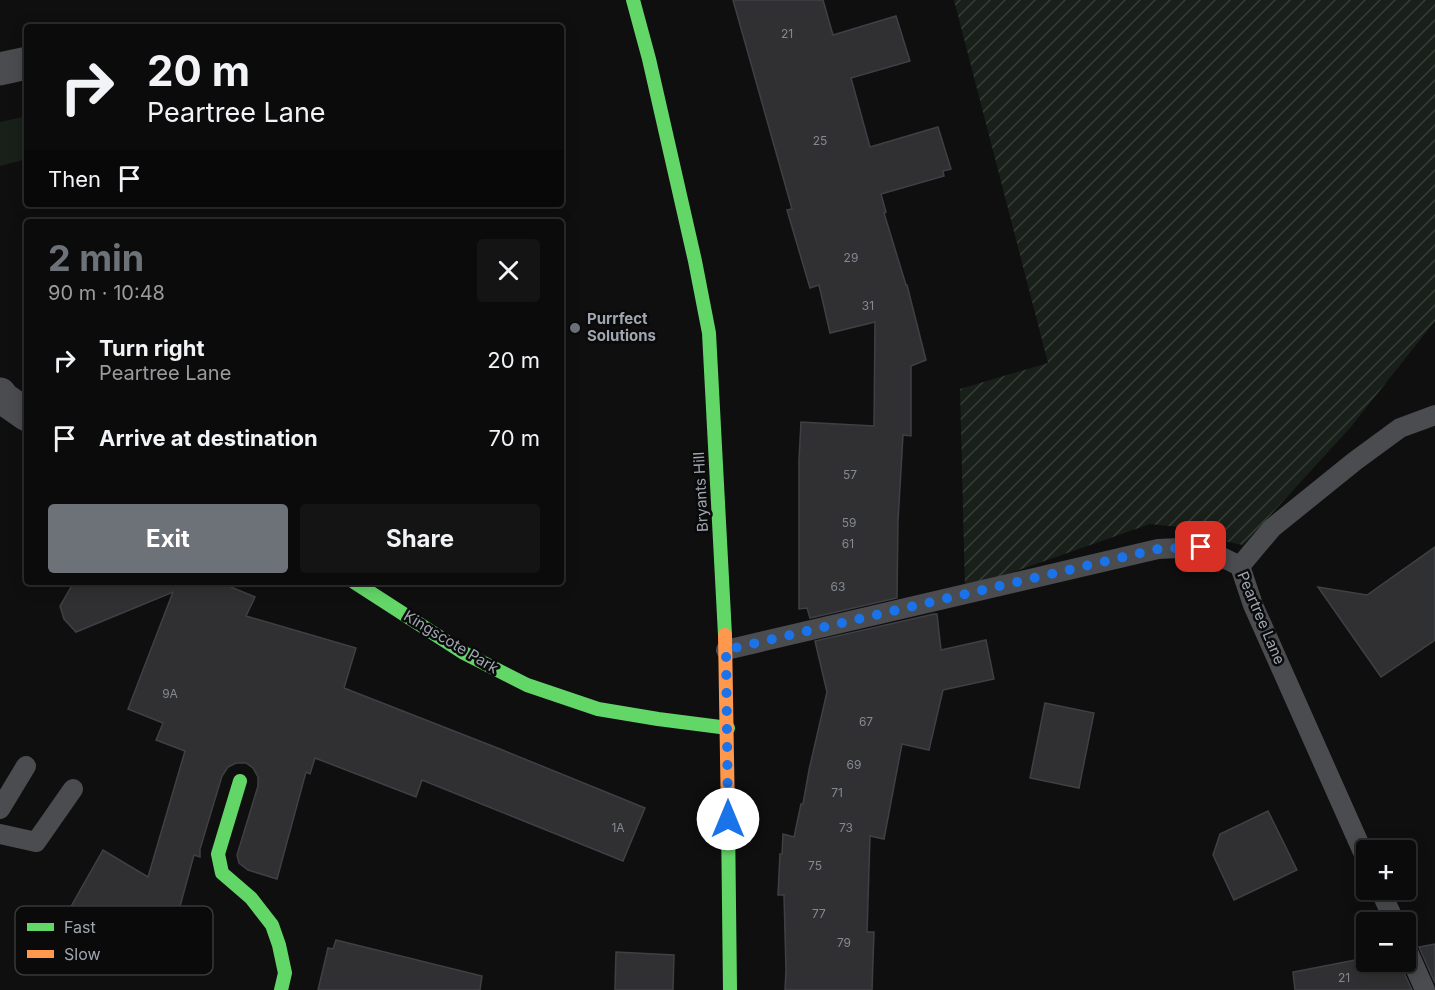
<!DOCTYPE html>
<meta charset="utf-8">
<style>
body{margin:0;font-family:Inter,sans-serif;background:#141415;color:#f1f3f6;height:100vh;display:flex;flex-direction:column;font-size:22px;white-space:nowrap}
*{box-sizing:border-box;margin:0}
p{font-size:20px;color:#9a9b9d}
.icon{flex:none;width:33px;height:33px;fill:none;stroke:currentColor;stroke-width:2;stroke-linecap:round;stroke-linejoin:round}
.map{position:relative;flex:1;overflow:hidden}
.drawer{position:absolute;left:24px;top:219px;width:540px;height:366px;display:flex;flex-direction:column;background:#0b0b0c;border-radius:6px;box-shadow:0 3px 15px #0003,0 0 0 2px #2b2b2d}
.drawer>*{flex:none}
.hud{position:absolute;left:24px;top:24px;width:540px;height:183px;border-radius:6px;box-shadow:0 3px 15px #0003,0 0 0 2px #2b2b2d;background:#0b0b0c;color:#f1f3f6;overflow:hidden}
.controls{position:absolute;left:1356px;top:840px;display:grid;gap:12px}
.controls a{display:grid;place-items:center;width:60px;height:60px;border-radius:6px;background:#0b0b0c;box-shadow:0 3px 15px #0003,0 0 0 2px #2b2b2d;font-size:30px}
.pin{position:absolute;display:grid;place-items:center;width:51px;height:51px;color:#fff;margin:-26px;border-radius:12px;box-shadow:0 3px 9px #0006}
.me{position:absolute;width:66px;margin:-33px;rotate:0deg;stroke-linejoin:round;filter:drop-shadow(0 0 4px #0008)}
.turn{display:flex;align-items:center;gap:21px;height:126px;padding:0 24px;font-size:27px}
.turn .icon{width:78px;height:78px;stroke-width:2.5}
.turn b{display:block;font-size:42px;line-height:51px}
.then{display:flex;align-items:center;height:57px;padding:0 24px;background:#0003;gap:12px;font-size:22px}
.round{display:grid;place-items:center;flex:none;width:63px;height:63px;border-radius:6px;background:#141415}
.summary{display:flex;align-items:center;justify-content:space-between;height:102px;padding:0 24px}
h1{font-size:36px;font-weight:700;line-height:45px;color:#6d7279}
.primary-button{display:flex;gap:12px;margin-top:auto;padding:12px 24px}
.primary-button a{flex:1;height:69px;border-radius:6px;background:#6d7279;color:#fff;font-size:24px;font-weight:700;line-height:69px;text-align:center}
.primary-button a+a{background:#141415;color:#f1f3f6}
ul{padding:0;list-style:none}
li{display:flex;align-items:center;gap:18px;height:78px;padding:0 24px}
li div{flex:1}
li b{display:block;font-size:22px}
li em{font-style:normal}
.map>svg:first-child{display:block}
.grass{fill:#19201a}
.garden{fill:url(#garden-furrows)}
.building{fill:#303032;stroke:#3e4044;stroke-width:1.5}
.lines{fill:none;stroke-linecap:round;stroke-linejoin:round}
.lane{stroke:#4a4c4f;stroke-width:20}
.street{stroke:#4a4c4f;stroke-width:33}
.fast{stroke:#63d668;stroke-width:14}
.slow{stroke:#ff974d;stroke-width:14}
.route{stroke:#1a73e8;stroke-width:10;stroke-dasharray:0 18}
.poi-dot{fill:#6d7279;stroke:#0a0a0b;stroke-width:2}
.labels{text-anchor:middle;stroke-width:5;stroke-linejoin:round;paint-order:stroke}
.number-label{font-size:12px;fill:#848991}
.poi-label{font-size:15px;font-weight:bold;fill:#a0a7b1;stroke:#0a0a0b;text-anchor:start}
.street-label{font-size:15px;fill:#a0a7b1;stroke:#0a0a0b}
.key{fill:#0a0a0b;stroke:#37393d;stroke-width:1.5}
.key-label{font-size:16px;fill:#a0a7b1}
</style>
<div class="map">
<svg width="1435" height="990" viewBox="0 0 1435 990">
<defs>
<pattern id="garden-furrows" width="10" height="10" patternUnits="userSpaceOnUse" patternTransform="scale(1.5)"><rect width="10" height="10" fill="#19201a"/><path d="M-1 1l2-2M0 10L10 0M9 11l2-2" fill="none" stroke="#373e39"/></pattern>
</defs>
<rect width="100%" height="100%" fill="#0f0f10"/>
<path class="grass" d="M27 116V159L0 166V122Z"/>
<path class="garden" d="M954 0H1435V321L1350 428 1243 545 1214 539 1179 527 1150 524 965 589 960 389 1048 363Z"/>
<g class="building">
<path d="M733 0H823L833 35 896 16 910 61 851 78 870 147 938 127 951 169 943 171 944 176 881 194 886 212 884 213 906 285H907L926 360 911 366V436L903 435 898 521 897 598 810 618 807 608 799 609V460L801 422 874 426 875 322 830 333 819 285 810 288 787 210 792 209Z"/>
<path d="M1435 547V640L1381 677 1318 587 1367 595Z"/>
<path d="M74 582H219L255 597 246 616 356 648 344 688 500 749 645 808 623 861 422 780 416 797 315 758 310 774 306 772 277 879 248 870 239 863 237 855 258 786V777L253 768 246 763H236L228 767 222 776 200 849V857L194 855 179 910 153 955 110 930 100 947 61 924 103 850 148 877 185 751 156 740 163 723 128 709 173 592 76 632 64 619 60 606Z"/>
<path d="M934 614H937L941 650 986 640 994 679 943 690 929 750 902 744 884 839 870 836 867 932H874L872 990H785L786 970 784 895H778L780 854H782L783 834 794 837 801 804H803L809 770 827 692 815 641Z"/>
<path d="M1045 703 1094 713 1079 788 1030 778Z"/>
<path d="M1268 811 1297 870 1234 900 1213 855 1220 834Z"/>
<path d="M336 940 482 976 480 990H318L328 948 333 949Z"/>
<path d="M1435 944V983L1419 947Z"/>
<path d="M616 952 674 955 673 990H615Z"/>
<path d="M1366 958V962H1399L1412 990H1295L1293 972Z"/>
</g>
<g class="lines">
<g class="lane">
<path d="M1240 566 1272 528 1355 461 1400 428 1435 415"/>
<path d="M726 650 1158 549 1201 547 1240 566 1253 605 1366 859"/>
<path d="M0 809 26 766"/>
<path d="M0 834 36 842 73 789"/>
<path d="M1380 890 1395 922"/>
<path d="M1406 947 1425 990"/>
</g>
<g class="street">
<path d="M0 69 27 63"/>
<path d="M0 394 4 399 27 415"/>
</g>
<g class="fast">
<path d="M633 0 649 59 695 261 709 333 725 635"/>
<path d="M354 582 464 653 527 685 598 709 658 719 728 728"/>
<path d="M240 781 218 854 222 873 251 898 272 925 279 945 285 973 281 990"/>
<path d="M728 818 730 990"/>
</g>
<path class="slow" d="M725 635 728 818"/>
</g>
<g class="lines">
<path class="route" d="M728 819 726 650 1158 549 1201 547"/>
</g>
<circle class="poi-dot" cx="575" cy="328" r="6"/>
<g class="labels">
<g class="number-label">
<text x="787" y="38">21</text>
<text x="820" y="145">25</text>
<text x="851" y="262">29</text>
<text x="868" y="310">31</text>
<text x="850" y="479">57</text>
<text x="849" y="527">59</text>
<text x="848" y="548">61</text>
<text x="838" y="591">63</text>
<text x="170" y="698">9A</text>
<text x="866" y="726">67</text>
<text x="854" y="769">69</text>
<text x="837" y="797">71</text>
<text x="618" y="832">1A</text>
<text x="846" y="832">73</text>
<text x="815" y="870">75</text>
<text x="819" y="918">77</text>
<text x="844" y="947">79</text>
<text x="1344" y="982">21</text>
</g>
<g class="poi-label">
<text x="587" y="324">Purrfect<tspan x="587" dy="17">Solutions</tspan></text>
</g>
<g class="street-label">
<text transform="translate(701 492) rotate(-93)" y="5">Bryants Hill</text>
<text transform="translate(1261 618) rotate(67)" y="5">Peartree Lane</text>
<text transform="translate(451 642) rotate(31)" y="5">Kingscote Park</text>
</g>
</g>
<rect x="15" y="906" width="198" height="69" rx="9" class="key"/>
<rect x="27" y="923" width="27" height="8" fill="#63d668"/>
<rect x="27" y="950" width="27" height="8" fill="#ff974d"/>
<g class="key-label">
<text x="64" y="933">Fast</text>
<text x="64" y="960">Slow</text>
</g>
</svg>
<div class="controls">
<a>+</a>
<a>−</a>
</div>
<div class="pin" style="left:1201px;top:547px;background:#d93025"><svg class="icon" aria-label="arrive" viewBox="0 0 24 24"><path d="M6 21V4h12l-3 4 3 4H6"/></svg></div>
<svg class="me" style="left:728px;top:819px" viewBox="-20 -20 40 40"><circle r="19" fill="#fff"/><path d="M0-13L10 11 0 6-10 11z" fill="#1a73e8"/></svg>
<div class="hud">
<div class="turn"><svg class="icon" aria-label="right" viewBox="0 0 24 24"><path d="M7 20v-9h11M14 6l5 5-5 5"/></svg><div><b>20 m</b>Peartree Lane</div></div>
<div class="then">Then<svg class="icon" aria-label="arrive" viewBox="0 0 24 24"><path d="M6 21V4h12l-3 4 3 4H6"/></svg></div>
</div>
<section class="drawer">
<div class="summary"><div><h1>2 min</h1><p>90 m · 10:48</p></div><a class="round"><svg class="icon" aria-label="close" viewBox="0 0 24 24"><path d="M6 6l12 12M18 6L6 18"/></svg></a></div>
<ul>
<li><svg class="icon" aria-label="right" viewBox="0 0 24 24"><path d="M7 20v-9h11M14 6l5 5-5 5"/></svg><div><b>Turn right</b><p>Peartree Lane</p></div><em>20 m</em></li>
<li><svg class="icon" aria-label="arrive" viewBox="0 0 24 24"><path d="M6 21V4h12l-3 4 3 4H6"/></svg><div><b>Arrive at destination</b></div><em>70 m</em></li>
</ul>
<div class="primary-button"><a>Exit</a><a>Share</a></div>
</section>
</div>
